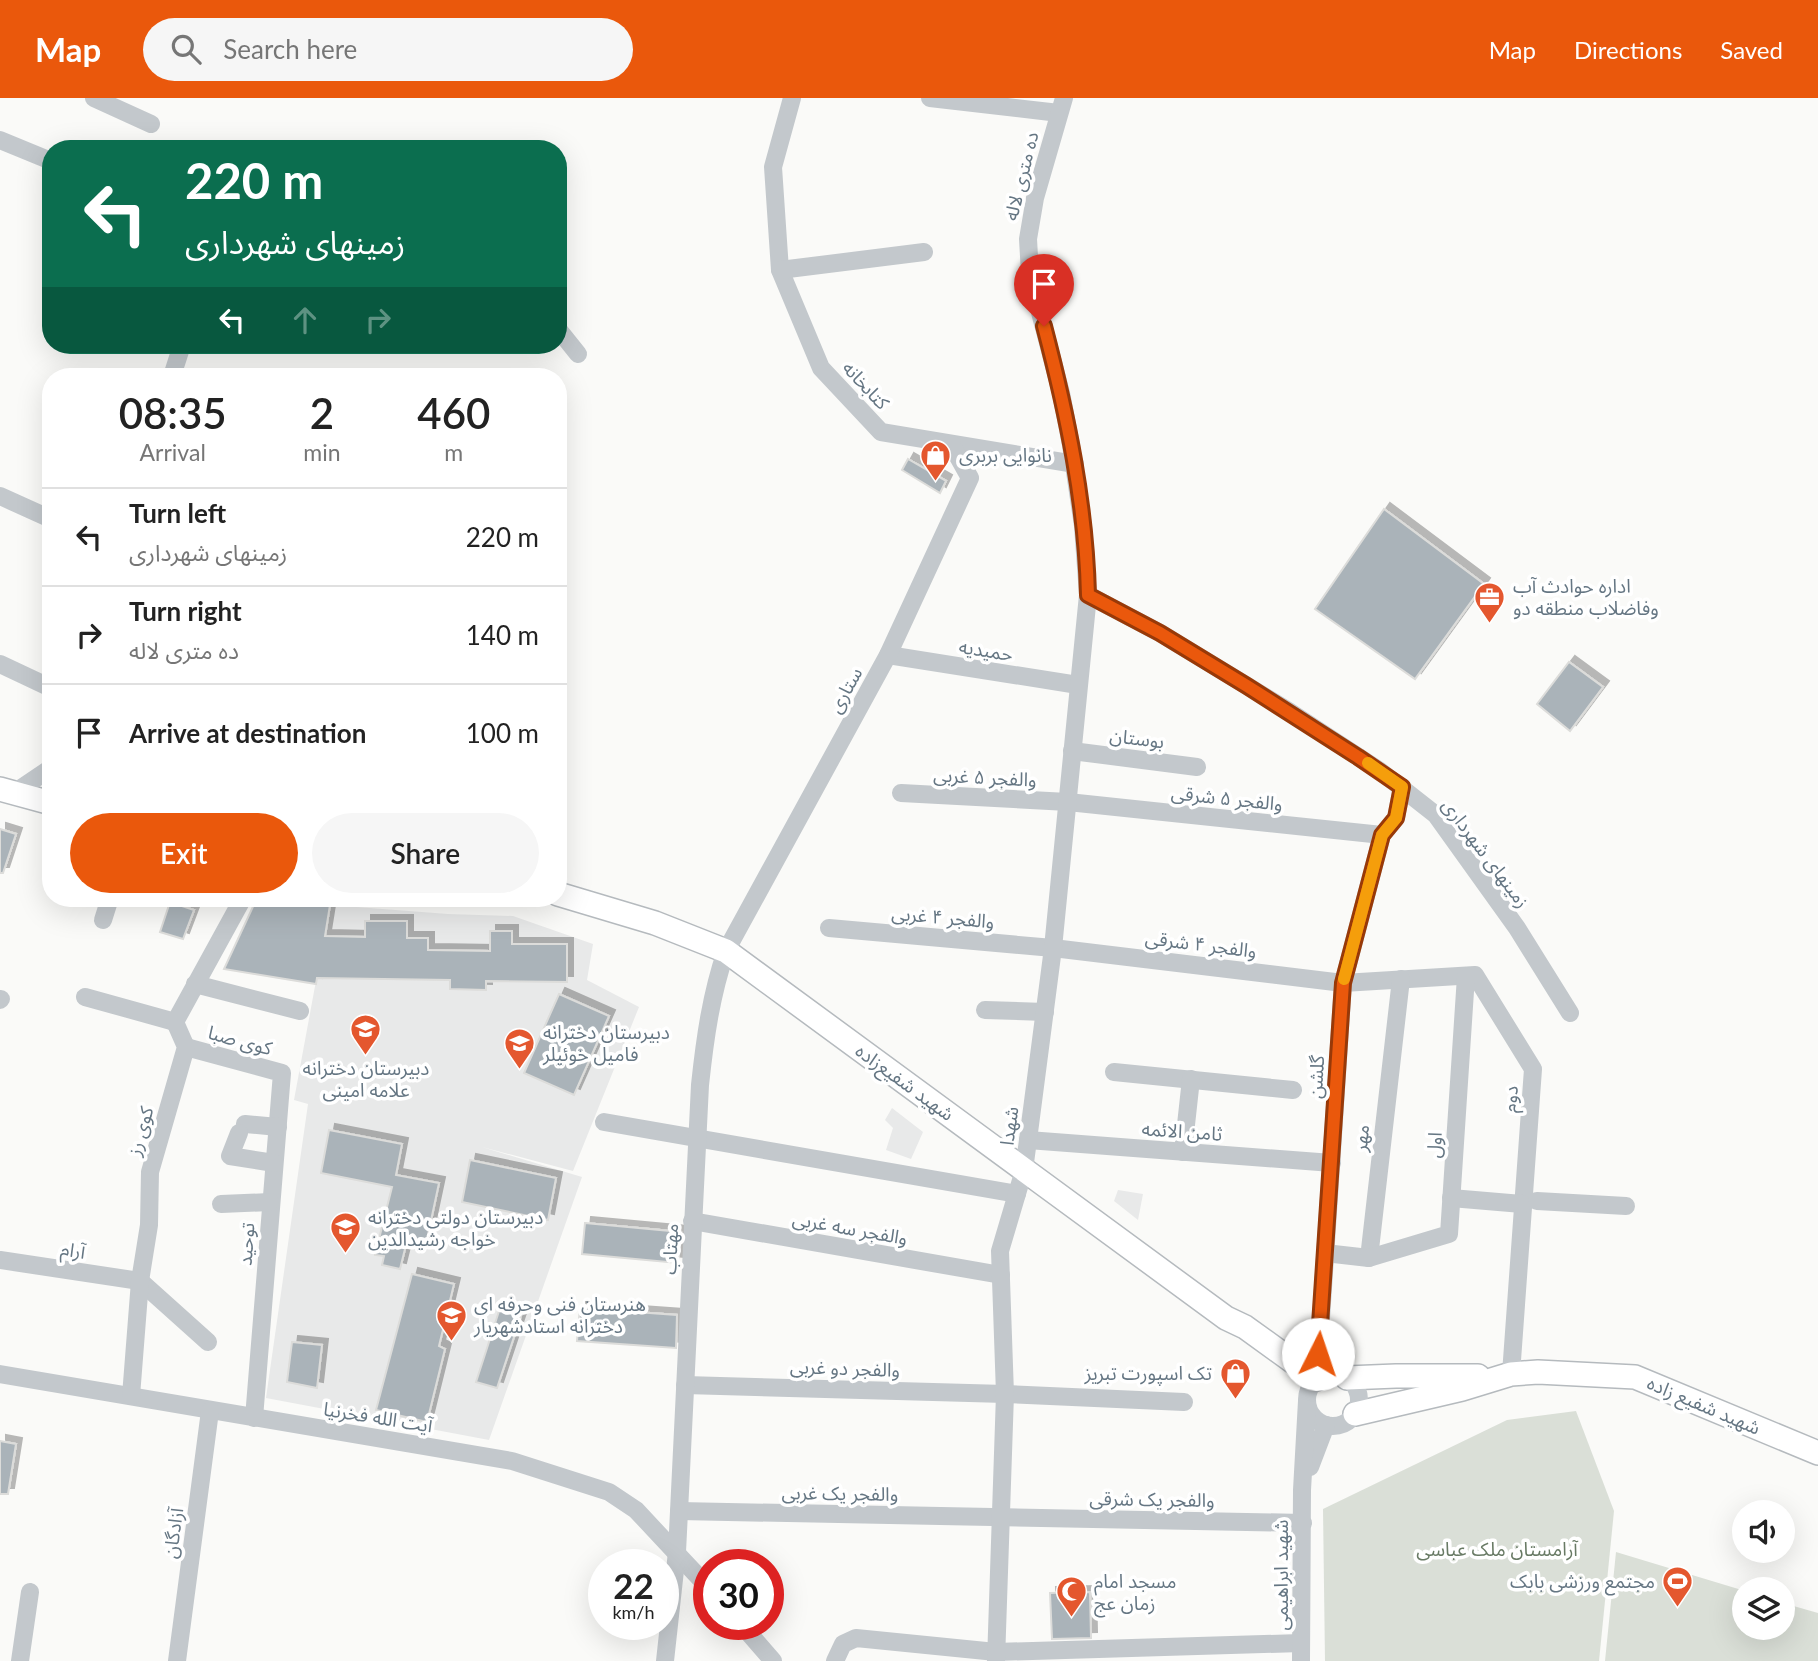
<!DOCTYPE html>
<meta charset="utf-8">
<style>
body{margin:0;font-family:Lato,"Noto Sans Arabic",sans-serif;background:#f6f6f6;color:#222;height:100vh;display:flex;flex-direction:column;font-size:26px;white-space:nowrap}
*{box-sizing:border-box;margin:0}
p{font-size:23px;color:#767676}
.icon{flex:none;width:38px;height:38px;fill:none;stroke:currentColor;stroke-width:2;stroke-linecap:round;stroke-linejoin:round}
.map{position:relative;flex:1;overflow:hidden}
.details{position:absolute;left:42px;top:270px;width:525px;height:539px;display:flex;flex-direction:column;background:#fff;border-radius:28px;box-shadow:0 7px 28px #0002}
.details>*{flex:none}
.top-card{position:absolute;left:42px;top:42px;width:525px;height:214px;border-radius:28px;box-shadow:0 7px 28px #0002;background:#0b6e4f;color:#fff;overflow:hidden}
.controls{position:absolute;left:1732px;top:1402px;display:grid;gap:14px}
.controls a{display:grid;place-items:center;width:63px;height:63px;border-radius:50%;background:#fff;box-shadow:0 7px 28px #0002;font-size:35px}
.speed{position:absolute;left:588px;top:1451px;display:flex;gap:14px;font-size:35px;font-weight:700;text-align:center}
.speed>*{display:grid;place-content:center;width:91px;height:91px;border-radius:50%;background:#fff;box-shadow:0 7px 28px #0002;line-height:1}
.speed small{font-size:18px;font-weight:400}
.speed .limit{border:10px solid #d22;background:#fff;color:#111}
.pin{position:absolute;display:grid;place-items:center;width:60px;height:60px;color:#fff;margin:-72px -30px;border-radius:50% 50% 50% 0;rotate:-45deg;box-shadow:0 0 7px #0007}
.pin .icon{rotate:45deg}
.me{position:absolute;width:77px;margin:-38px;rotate:4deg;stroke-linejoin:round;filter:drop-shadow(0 0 5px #0008)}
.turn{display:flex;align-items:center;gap:24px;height:147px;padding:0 28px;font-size:32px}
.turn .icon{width:91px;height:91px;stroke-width:2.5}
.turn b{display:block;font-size:49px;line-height:60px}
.lanes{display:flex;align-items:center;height:66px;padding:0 28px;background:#0003;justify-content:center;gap:35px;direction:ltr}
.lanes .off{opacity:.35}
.eta{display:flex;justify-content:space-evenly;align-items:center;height:119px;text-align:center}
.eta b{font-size:42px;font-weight:600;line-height:49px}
.button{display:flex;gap:14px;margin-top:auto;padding:14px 28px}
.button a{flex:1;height:80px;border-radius:42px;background:#ea580c;color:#fff;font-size:28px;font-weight:600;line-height:80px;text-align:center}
.button a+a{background:#f6f6f6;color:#222}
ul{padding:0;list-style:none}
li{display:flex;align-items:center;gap:21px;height:98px;padding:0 28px;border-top:2px solid #e0e0e0}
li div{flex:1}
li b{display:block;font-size:26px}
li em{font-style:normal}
header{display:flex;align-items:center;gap:42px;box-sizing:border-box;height:98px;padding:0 35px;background:#ea580c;color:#fff}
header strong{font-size:33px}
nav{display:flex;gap:38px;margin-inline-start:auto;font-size:24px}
.search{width:490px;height:63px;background:#f6f6f6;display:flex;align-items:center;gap:18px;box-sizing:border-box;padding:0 24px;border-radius:38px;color:#767676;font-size:26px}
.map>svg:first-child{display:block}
.built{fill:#e8e9e9}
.green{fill:#dadfd7}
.building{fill:#aab3b9;stroke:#dcdcda;stroke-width:2;filter:url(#shadow)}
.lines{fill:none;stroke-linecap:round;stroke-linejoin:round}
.major-casing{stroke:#b5babe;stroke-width:26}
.minor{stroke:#c3c8cc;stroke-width:18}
.major{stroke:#fff;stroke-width:23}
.route-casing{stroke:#983908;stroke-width:18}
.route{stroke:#ea580c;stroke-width:12}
.slow{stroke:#f59e0b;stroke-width:12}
.labels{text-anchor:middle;stroke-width:7;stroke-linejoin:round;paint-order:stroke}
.street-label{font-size:19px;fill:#657683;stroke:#fff}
.poi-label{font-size:19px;fill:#657683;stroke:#fff;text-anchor:start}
.park-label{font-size:19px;fill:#687a64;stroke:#fff}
</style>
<header>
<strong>Map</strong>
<div class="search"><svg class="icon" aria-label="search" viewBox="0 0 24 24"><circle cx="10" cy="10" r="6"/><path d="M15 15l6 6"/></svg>Search here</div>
<nav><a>Map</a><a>Directions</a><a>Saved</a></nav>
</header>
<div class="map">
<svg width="1818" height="1563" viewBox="0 0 1818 1563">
<defs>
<filter id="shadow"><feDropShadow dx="6" dy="-6" stdDeviation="0" flood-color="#0004"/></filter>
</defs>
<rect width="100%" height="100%" fill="#fafaf8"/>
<g class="built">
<path d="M330 807 448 816 513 818 593 846 587 882 639 909 573 1073 482 1049 582 1079 489 1342 266 1300 308 1006 294 1002Z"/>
<path d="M892 1010 923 1034 911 1061 886 1052 893 1030 885 1022Z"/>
<path d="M1118 1092 1143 1096 1138 1122 1114 1103Z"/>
</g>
<g class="green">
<path d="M1576 1313 1614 1413 1599 1563H1325L1323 1411 1507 1322Z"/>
<path d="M1616 1454 1745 1493V1530H1783V1505L1818 1515V1563H1605Z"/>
</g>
<g class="building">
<path d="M908 361 946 383 940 395 902 372Z"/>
<path d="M1384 411 1484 486 1415 581 1315 511Z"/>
<path d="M1569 564 1603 589 1570 633 1537 606Z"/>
<path d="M0 731 16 736 3 775H0Z"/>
<path d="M257 800 330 807 325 838 365 839V823H407V840H428V852L490 853V833H512V846H567V884L486 883V892L450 891V882L317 880 316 886 224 871Z"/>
<path d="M170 804 194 812 183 841 160 834Z"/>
<path d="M559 896 609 918 574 997 524 975Z"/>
<path d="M329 1032 402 1046 396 1077 439 1085 426 1146 407 1143 400 1171 382 1167 384 1158 375 1157 392 1089 321 1075Z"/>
<path d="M470 1062 556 1080 548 1122 462 1104Z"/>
<path d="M585 1125 681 1134 678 1165 582 1156Z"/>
<path d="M412 1176 454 1186 439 1248 445 1251 427 1324 376 1312Z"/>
<path d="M500 1210 521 1218 497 1290 476 1284Z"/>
<path d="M580 1210 677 1217 676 1250 577 1243Z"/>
<path d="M292 1244 322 1247 317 1290 287 1284Z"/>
<path d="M0 1343 16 1346 8 1396H0Z"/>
<path d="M1090 1494 1091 1540 1052 1541 1050 1495Z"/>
</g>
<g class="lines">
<defs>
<g id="major">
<path d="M0 691 51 705"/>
<path d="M558 796 655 825 726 853 1226 1220 1245 1229 1317 1281"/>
<path d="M1347 1280 1396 1278H1478"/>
<path d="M1355 1316 1462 1291 1511 1276 1538 1274 1635 1279 1818 1355"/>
</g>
</defs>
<use href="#major" class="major-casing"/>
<g class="minor">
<path d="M94 0 151 26"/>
<path d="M792 0 773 69 780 172 821 270 881 334 1075 366"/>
<path d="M930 0 1059 15"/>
<path d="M0 42 51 63"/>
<path d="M780 172 924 154"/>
<path d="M558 231 578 256"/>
<path d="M172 278 182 247"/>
<path d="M0 398 51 421"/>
<path d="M1088 497 1160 535 1290 614 1380 673 1436 717 1517 830 1570 915"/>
<path d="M888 557 1078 587"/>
<path d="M0 566 51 590"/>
<path d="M1072 653 1197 669"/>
<path d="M14 695 51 670"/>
<path d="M901 695 1068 704 1382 737"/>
<path d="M103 822 110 800"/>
<path d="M829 830 1053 850 1343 885 1475 877 1533 971 1511 1276"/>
<path d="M195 886 300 913"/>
<path d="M85 899 175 924"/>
<path d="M0 902 1 901"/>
<path d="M985 912 1045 914"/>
<path d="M186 949 282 975 254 1320"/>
<path d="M1114 974 1293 992"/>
<path d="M604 1024 1017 1096"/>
<path d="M245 1026 278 1029"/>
<path d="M239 1035 230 1058 274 1065"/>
<path d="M1028 1042 1332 1065"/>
<path d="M1183 1054 1191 981"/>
<path d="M1451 1100 1522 1106"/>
<path d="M1537 1103 1626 1108"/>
<path d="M221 1106 270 1104"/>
<path d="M692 1123 1001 1177"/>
<path d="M1325 1155 1369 1160 1401 881"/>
<path d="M1369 1160 1449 1136 1466 878"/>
<path d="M0 1162 140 1183 208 1244"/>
<path d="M0 1276 512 1363 609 1394 636 1412 709 1490"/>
<circle cx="1333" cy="1302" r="26"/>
<path d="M1317 1281 1343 885 1382 737 1396 720 1402 689"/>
<path d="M685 1287 1005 1296 1184 1304"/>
<path d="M131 1298 140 1183 149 1127 150 1074 186 949 175 924 243 800"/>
<path d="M1310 1369 1326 1327"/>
<path d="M679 1413 1303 1425"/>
<path d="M741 1526 773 1563"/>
<path d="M20 1563 30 1494"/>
<path d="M177 1563 210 1313"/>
<path d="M665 1563 677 1454 700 987C705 940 711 897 726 853L888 557 970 380 951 346"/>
<path d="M835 1563 843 1546 856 1540 996 1554 1301 1545"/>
<path d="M996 1563 1005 1296 1000 1153 1024 1072 1028 1042 1053 850 1088 497 1083 428 1071 347 1061 295 1030 176 1028 141 1035 100 1064 0"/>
<path d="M1301 1563 1302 1392 1307 1303"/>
</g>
<use href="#major" class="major"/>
</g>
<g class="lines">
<defs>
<path id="route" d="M1044 228C1067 316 1086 406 1088 497L1160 535 1247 588 1358 659 1402 689 1396 720 1382 737 1343 885 1318 1256"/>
</defs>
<use href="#route" class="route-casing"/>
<use href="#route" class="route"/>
<path class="slow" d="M1344 881 1382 737 1396 720 1402 689 1368 665"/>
</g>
<defs>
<symbol id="shop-pin" viewBox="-11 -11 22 30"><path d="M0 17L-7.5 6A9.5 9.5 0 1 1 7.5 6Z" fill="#e4572e" stroke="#fff"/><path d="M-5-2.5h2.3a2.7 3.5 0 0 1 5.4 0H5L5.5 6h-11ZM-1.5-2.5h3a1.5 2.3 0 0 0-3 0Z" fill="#fff"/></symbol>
<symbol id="office-pin" viewBox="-11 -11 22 30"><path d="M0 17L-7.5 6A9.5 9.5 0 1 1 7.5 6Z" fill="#e4572e" stroke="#fff"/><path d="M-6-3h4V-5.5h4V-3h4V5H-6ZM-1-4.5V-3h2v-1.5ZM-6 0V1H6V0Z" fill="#fff"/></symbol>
<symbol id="school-pin" viewBox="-11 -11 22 30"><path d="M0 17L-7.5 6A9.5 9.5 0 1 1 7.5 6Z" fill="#e4572e" stroke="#fff"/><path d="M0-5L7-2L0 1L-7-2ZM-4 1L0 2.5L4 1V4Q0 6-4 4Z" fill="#fff"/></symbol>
<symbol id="stadium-pin" viewBox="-11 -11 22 30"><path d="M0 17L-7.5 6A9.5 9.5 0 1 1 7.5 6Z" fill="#e4572e" stroke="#fff"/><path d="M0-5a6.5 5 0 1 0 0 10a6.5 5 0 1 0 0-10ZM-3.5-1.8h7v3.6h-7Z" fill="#fff"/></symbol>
<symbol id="mosque-pin" viewBox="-11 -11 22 30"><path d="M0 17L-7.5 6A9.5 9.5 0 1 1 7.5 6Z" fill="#e4572e" stroke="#fff"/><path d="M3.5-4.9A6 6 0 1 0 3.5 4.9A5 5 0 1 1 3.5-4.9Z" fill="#fff"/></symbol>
</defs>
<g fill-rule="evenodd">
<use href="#shop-pin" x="918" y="340" width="35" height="47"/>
<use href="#office-pin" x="1472" y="482" width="35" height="47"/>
<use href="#school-pin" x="348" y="914" width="35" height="47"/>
<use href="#school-pin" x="502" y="928" width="35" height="47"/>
<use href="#school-pin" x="328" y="1112" width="35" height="47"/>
<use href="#school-pin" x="434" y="1200" width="35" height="47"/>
<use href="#shop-pin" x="1218" y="1258" width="35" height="47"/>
<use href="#stadium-pin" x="1660" y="1466" width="35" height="47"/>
<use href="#mosque-pin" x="1054" y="1476" width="35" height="47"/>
</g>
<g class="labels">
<g class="street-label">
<text transform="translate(1021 78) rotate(-76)" y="7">ده متری لاله</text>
<text transform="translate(866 287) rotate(47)" y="7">کتابخانه</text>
<text transform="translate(986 552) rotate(9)" y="7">حمیدیه</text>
<text transform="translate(845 592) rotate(-61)" y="7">ستاری</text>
<text transform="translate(1137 640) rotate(7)" y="7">بوستان</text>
<text transform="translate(985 679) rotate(3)" y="7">والفجر ۵ غربی</text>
<text transform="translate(1227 700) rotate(6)" y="7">والفجر ۵ شرقی</text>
<text transform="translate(1486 755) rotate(53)" y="7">زمینهای شهرداری</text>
<text transform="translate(943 819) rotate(5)" y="7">والفجر ۴ غربی</text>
<text transform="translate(1201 846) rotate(7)" y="7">والفجر ۴ شرقی</text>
<text transform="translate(240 942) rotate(15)" y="7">کوی صبا</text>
<text transform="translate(1316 979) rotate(-87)" y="7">گلشن</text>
<text transform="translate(905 984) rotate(36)" y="7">شهید شفیع‌زاده</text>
<text transform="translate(1510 1001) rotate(-85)" y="7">دوم</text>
<text transform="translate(1009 1028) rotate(-82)" y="7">شهدا</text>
<text transform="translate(140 1033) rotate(-74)" y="7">کوی رز</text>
<text transform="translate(1182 1033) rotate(4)" y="7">ثامن الائمه</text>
<text transform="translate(1361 1040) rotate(-84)" y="7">مهر</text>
<text transform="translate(1434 1047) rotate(-86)" y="7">اول</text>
<text transform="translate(850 1130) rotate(10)" y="7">والفجر سه غربی</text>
<text transform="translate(246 1146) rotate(-86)" y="7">توحید</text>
<text transform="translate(670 1151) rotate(-87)" y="7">مهتاب</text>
<text transform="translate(73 1152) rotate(9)" y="7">آرام</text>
<text transform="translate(845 1270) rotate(2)" y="7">والفجر دو غربی</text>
<text transform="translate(1704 1307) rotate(23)" y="7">شهید شفیع زاده</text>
<text transform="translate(378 1319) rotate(9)" y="7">آیت الله فخرنیا</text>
<text transform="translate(840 1395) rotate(1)" y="7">والفجر یک غربی</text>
<text transform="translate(1152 1401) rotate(1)" y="7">والفجر یک شرقی</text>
<text transform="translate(173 1435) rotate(-82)" y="7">آزادگان</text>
<text transform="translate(1281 1477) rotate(-90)" y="7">شهید ابراهیمی</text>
</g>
<g class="poi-label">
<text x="959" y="364">نانوایی بربری</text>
<text x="1513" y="495">اداره حوادث آب<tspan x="1513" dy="22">وفاضلاب منطقه دو</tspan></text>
<text x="543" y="941">دبیرستان دخترانه<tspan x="543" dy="22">فامیل خوئیلر</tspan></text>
<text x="366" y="977" text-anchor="middle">دبیرستان دخترانه<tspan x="366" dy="22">علامه امینی</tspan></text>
<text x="368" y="1126">دبیرستان دولتی دخترانه<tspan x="368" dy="22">خواجه رشیدالدین</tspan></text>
<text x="474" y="1213">هنرستان فنی وحرفه ای<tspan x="474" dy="22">دخترانه استادشهریار</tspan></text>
<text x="1212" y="1282" text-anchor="end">تک اسپورت تبریز</text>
<text x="1094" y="1490">مسجد امام<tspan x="1094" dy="22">زمان عج</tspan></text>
<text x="1655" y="1490" text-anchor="end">مجتمع ورزشی بابک</text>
</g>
<g class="park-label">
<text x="1497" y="1458">آرامستان ملک عباسی</text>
</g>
</g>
</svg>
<div class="controls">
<a><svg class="icon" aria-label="sound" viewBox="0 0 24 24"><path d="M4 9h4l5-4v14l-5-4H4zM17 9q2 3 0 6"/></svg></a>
<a><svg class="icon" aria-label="layers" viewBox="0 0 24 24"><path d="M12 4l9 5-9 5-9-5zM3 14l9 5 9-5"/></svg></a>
</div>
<div class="speed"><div>22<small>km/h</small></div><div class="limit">30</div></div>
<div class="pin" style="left:1044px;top:228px;background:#d93025"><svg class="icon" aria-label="arrive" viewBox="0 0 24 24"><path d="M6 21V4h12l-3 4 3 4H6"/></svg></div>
<svg class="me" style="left:1318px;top:1256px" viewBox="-20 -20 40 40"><circle r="19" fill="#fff"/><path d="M0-13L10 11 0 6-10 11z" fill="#ea580c"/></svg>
<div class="top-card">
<div class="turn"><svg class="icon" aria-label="left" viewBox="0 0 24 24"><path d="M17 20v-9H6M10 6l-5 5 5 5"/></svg><div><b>220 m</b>زمینهای شهرداری</div></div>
<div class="lanes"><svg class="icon" aria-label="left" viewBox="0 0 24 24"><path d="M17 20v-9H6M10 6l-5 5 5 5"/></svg><svg class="icon off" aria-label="ahead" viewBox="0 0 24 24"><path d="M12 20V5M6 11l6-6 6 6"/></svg><svg class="icon off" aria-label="right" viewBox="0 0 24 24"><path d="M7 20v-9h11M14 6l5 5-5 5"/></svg></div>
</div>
<section class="details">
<div class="eta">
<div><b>08:35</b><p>Arrival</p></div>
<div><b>2</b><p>min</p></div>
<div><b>460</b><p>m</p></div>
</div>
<ul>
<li><svg class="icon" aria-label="left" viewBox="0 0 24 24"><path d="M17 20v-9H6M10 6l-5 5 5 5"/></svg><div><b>Turn left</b><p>زمینهای شهرداری</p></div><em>220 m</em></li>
<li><svg class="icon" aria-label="right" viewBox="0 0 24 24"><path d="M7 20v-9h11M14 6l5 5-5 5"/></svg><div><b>Turn right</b><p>ده متری لاله</p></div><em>140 m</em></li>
<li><svg class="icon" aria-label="arrive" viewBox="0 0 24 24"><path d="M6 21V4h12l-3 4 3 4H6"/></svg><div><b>Arrive at destination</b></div><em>100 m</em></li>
</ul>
<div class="button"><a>Exit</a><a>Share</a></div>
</section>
</div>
